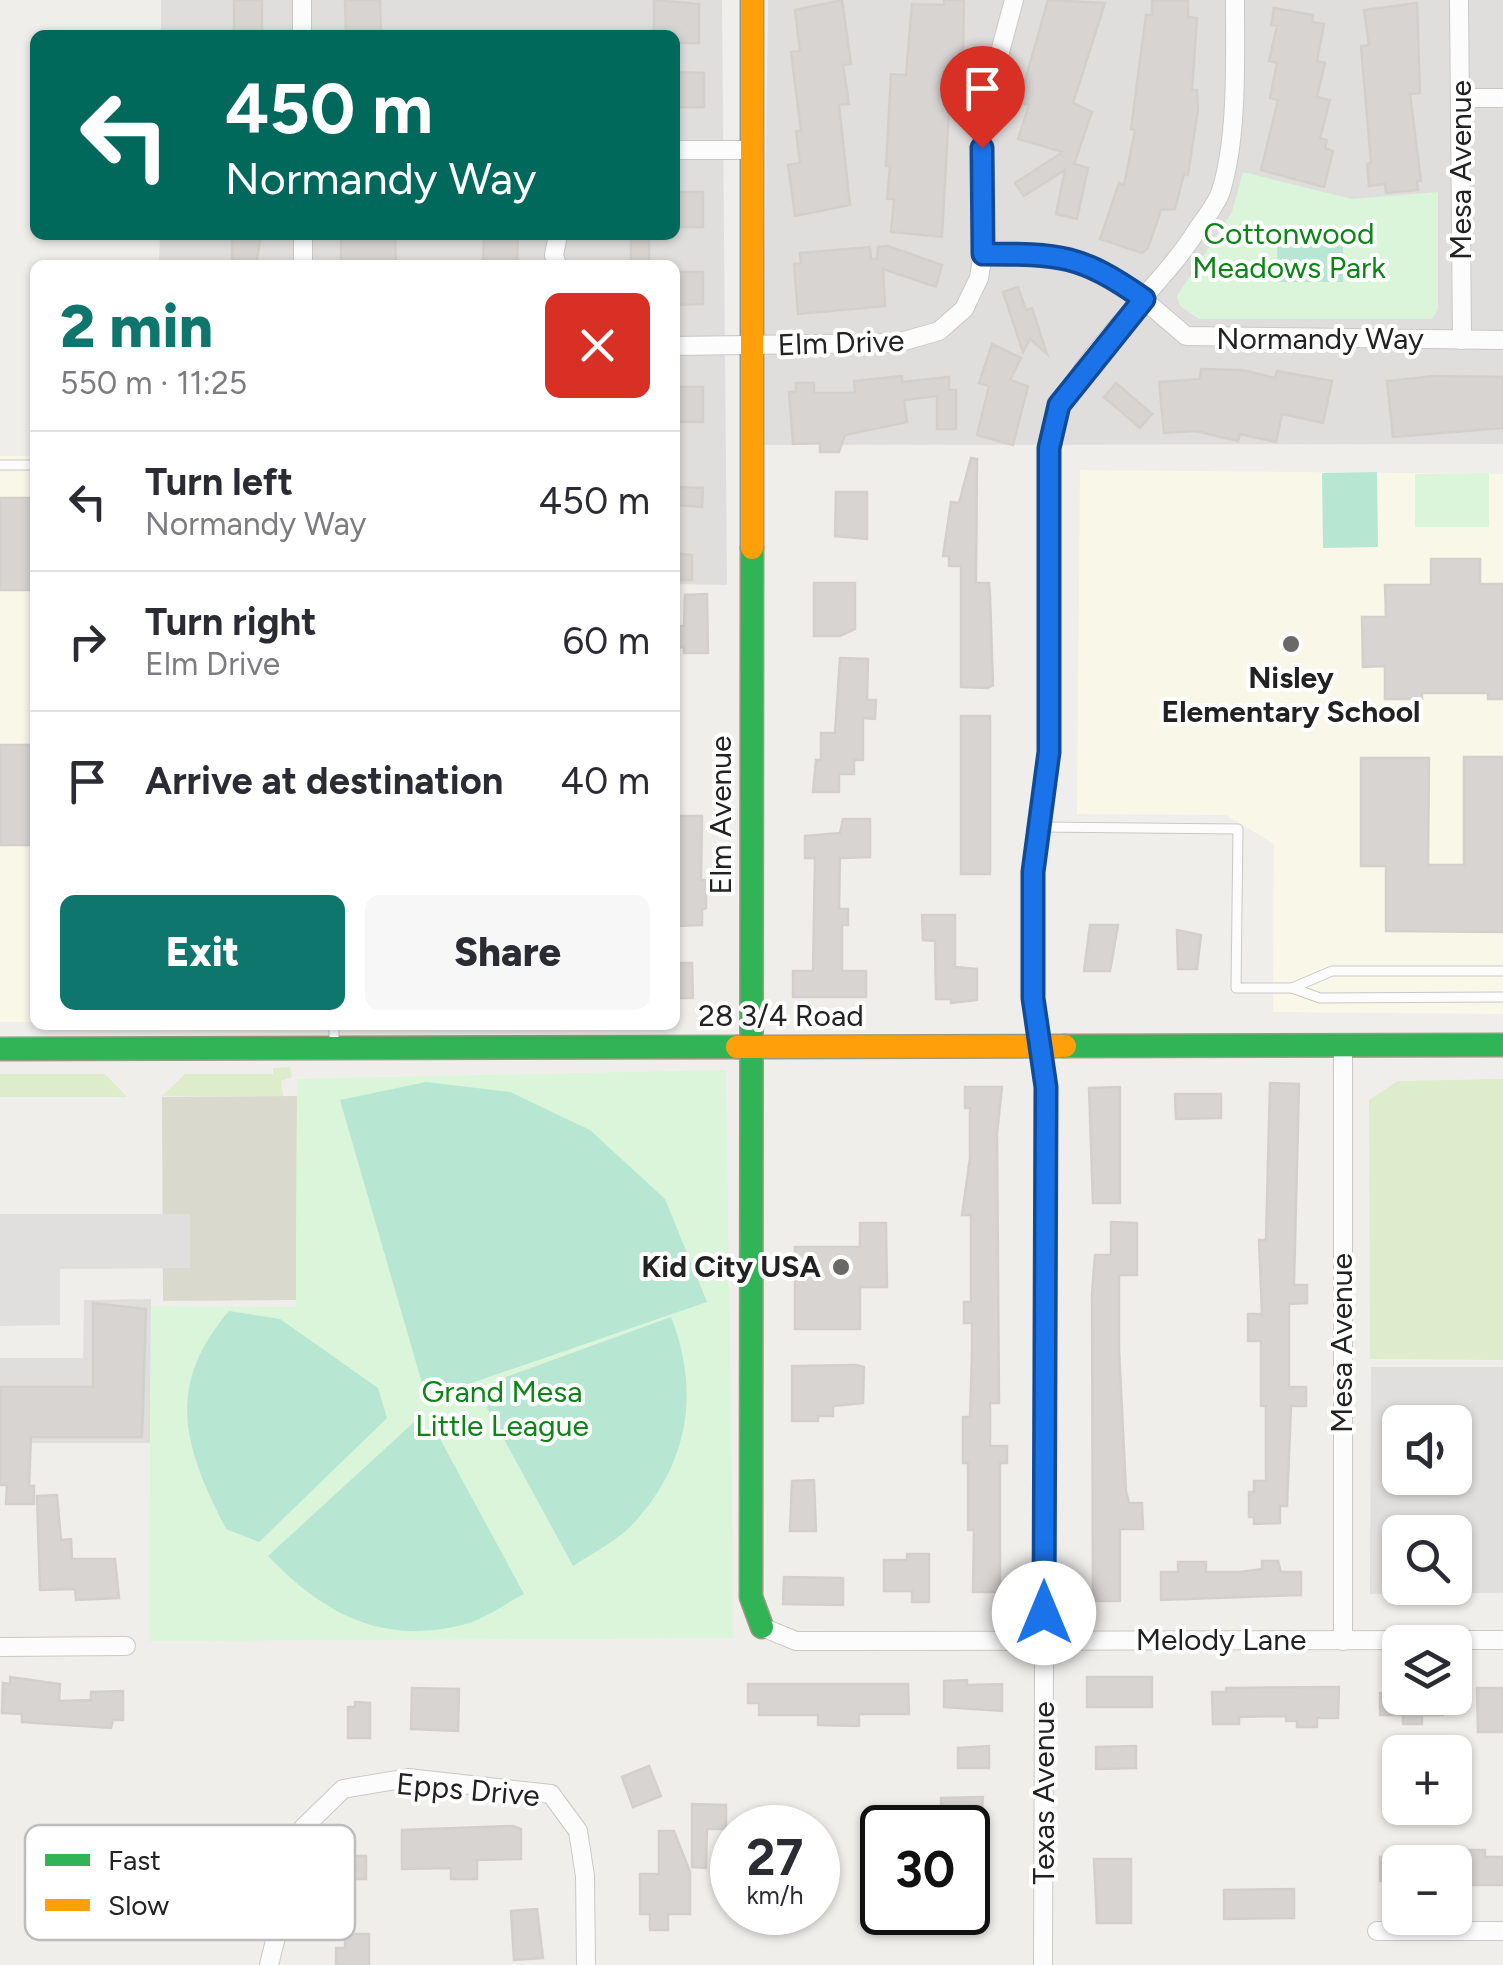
<!DOCTYPE html>
<meta charset="utf-8">
<style>
body{margin:0;font-family:Figtree,sans-serif;background:#f7f7f7;color:#2b2b33;height:100vh;display:flex;flex-direction:column;font-size:38px;white-space:nowrap}
*{box-sizing:border-box;margin:0}
p{font-size:32px;color:#7c7c81}
.icon{flex:none;width:55px;height:55px;fill:none;stroke:currentColor;stroke-width:2;stroke-linecap:round;stroke-linejoin:round}
.map{position:relative;flex:1;overflow:hidden}
.sheet{position:absolute;left:30px;top:260px;width:650px;height:770px;display:flex;flex-direction:column;background:#fff;border-radius:15px;box-shadow:0 2px 8px #0004}
.sheet>*{flex:none}
.top-card{position:absolute;left:30px;top:30px;width:650px;height:210px;border-radius:15px;box-shadow:0 2px 8px #0004;background:#00695c;color:#fff;overflow:hidden}
.controls{position:absolute;left:1382px;top:1405px;display:grid;gap:20px}
.controls a{display:grid;place-items:center;width:90px;height:90px;border-radius:15px;background:#fff;box-shadow:0 2px 8px #0004;font-size:50px}
.speed{position:absolute;left:710px;top:1805px;display:flex;gap:20px;font-size:50px;font-weight:700;text-align:center}
.speed>*{display:grid;place-content:center;width:130px;height:130px;border-radius:50%;background:#fff;box-shadow:0 2px 8px #0004;line-height:1}
.speed small{font-size:25px;font-weight:400}
.speed .limit{border:5px solid #111;border-radius:15px;background:#fff;color:#111}
.pin{position:absolute;display:grid;place-items:center;width:85px;height:85px;color:#fff;margin:-102px -42px;border-radius:50% 50% 50% 0;rotate:-45deg;box-shadow:0 0 10px #0007}
.pin .icon{rotate:45deg}
.me{position:absolute;width:110px;margin:-55px;rotate:0deg;stroke-linejoin:round;filter:drop-shadow(0 0 8px #0008)}
.turn{display:flex;align-items:center;gap:35px;height:210px;padding:0 30px;font-size:45px}
.turn .icon{width:130px;height:130px;stroke-width:2.5}
.turn b{display:block;font-size:70px;line-height:85px}
.round{display:grid;place-items:center;flex:none;width:105px;height:105px;border-radius:15px;background:#f7f7f7}
.overview{display:flex;align-items:center;justify-content:space-between;height:170px;padding:0 30px}
h1{font-size:60px;font-weight:800;line-height:75px;color:#0f766e}
.button{display:flex;gap:20px;margin-top:auto;padding:20px 30px}
.button a{flex:1;height:115px;border-radius:15px;background:#0f766e;color:#fff;font-size:40px;font-weight:800;line-height:115px;text-align:center}
.button a+a{background:#f7f7f7;color:#2b2b33}
ul{padding:0;list-style:none}
li{display:flex;align-items:center;gap:30px;height:140px;padding:0 30px;border-top:2px solid #e1e1e2}
li div{flex:1}
li b{display:block;font-size:38px}
li em{font-style:normal}
.map>svg:first-child{display:block}
.residential{fill:#dfdedc}
.education{fill:#f8f7e8}
.construction{fill:#d9d9cd}
.grass{fill:#ddeccb}
.park{fill:#daf5da}
.pitch{fill:#b7e6d2}
.parking{fill:#e0dfde;fill-rule:evenodd}
.building{fill:#d7d4d2;stroke:#d3d0cc;stroke-width:2.5}
.lines{fill:none;stroke-linecap:round;stroke-linejoin:round}
.lane-casing{stroke:#c9c8c7;stroke-width:11}
.street-casing{stroke:#c9c8c7;stroke-width:20}
.fast-casing{stroke:#999a82;stroke-width:25}
.slow-casing{stroke:#999a82;stroke-width:25}
.lane{stroke:#fdfcfc;stroke-width:9}
.street{stroke:#fdfcfc;stroke-width:18}
.fast{stroke:#30b455;stroke-width:22}
.slow{stroke:#ff9f0a;stroke-width:22}
.route-casing{stroke:#114b97;stroke-width:25}
.route{stroke:#1a73e8;stroke-width:18}
.poi-dot{fill:#6a6968;stroke:#fff;stroke-width:4}
.labels{text-anchor:middle;stroke-width:8;stroke-linejoin:round;paint-order:stroke}
.street-label{font-size:30px;fill:#222;stroke:#fff}
.park-label{font-size:30px;fill:#0c8416;stroke:#fff}
.poi-label{font-size:30px;font-weight:bold;fill:#222;stroke:#fff}
.key{fill:#fff;stroke:#bdbdbd;stroke-width:2.5}
.key-label{font-size:28px;fill:#222}
</style>
<div class="map">
<svg width="1503" height="1965" viewBox="0 0 1503 1965">
<rect width="100%" height="100%" fill="#f0eeeb"/>
<g class="residential">
<path d="M161 0H722L727 585 675 584V265H159L160 235H675V35H161Z"/>
<path d="M768 0H1503V444L762 445Z"/>
<path d="M151 1299 150 1443H0V1358H83L84 1300Z"/>
</g>
<g class="education">
<rect x="0" y="456" width="35" height="566"/>
<path d="M1080 470 1503 474V1014L1273 1012 1274 844 1226 815 1077 814Z"/>
</g>
<path class="construction" d="M297 1096 296 1300 163 1301 162 1097Z"/>
<g class="grass">
<path d="M290 1067 292 1077 281 1081 283 1096H162L185 1074H273V1068Z"/>
<path d="M0 1074H105L127 1097H0Z"/>
<path d="M1503 1079V1360L1370 1359 1369 1100 1398 1081Z"/>
</g>
<g class="park">
<path d="M1243 172 1352 199 1438 192V309L1432 319H1199L1180 306 1177 296 1232 212Z"/>
<path d="M1489 473V527H1415V474Z"/>
<path d="M726 1070 734 1638 149 1641 151 1306 296 1307 297 1079Z"/>
</g>
<g class="pitch">
<path d="M1343 245V282H1278L1277 246Z"/>
<path d="M1377 472 1378 547 1323 548 1322 473Z"/>
<path d="M426 1082 510 1092 590 1130 665 1199 707 1302 451 1390 422 1383 340 1100Z"/>
<path d="M229 1311 280 1319 378 1388 387 1418 259 1542 226 1529C184 1447 164 1387 229 1311Z"/>
<path d="M671 1317C701 1393 688 1466 631 1526 615 1542 591 1554 573 1566L487 1408 495 1381Z"/>
<path d="M413 1423 440 1439 524 1594C505 1604 483 1620 462 1625 380 1645 323 1613 268 1556Z"/>
</g>
<g class="parking">
<path d="M0 1214H190V1268L60 1269V1325L0 1326Z"/>
<path d="M1371 1367H1503V1593L1370 1594ZM1400 1422H1455V1478H1400ZM1400 1532H1455V1588H1400Z"/>
</g>
<g class="building">
<rect x="234" y="0" width="28" height="35"/>
<path d="M345 0H380L381 35H346Z"/>
<path d="M654 0 699 4V43H675V35H654Z"/>
<path d="M842 0 851 64 843 65 849 104 839 105 850 205 795 216 788 165 800 163 796 131H801L791 52 800 51 795 10Z"/>
<path d="M944 0H964L963 59 953 58 951 72 942 237 891 232 894 199H887L890 166H886L891 74 906 75 912 4 944 5Z"/>
<path d="M1048 0 1105 3 1073 103 1092 112 1074 164 1088 168 1077 219 1056 214 1065 170 1024 196 1015 183 1063 152 1018 139 1029 105 1021 103V95Z"/>
<path d="M1152 0 1188 1V17L1197 18 1192 90H1197L1198 109 1188 175 1184 174 1175 209 1161 210 1148 248 1142 253 1100 239 1119 183 1124 185 1135 130 1131 129 1146 15H1152Z"/>
<path d="M1417 3 1420 93 1410 94 1421 181H1417L1418 190 1386 193 1385 184 1369 186 1367 164 1371 163 1361 46 1369 45 1364 10Z"/>
<path d="M1274 8 1313 15 1312 22 1324 24 1317 61 1325 63 1317 97 1330 100 1320 138 1327 140 1325 148 1333 151 1324 187 1261 170 1278 100 1270 98 1277 63 1269 61 1277 26 1271 25Z"/>
<path d="M675 72 704 73V107H675Z"/>
<rect x="675" y="192" width="28" height="35"/>
<path d="M232 235H261L256 265H232Z"/>
<path d="M341 235H395L396 265H341Z"/>
<path d="M484 235H518L517 265H483Z"/>
<rect x="631" y="235" width="18" height="30"/>
<path d="M888 246 942 265 936 287 883 269 885 306 798 314 794 264 801 263 800 253 870 247 871 259H877L878 247Z"/>
<path d="M675 272H703V304L675 305Z"/>
<path d="M1018 287 1026 310 1032 308 1047 354 1030 339 1023 352 1003 292Z"/>
<path d="M992 344 1021 358 1010 380 1028 386 1013 445 977 435 989 386 979 383Z"/>
<path d="M1201 369 1243 370 1275 378 1277 371 1332 381 1323 423 1282 414 1276 442 1240 434 1238 441 1196 431 1164 433 1159 382 1200 379Z"/>
<path d="M902 376V382L949 377V390H956V429H937V396L904 400 907 422 845 435 839 452H820V443L793 444 789 392H796V383H814V393H855L854 381Z"/>
<path d="M1435 376 1503 377V428L1393 437 1387 381Z"/>
<path d="M1116 383 1152 414 1140 428 1104 397Z"/>
<rect x="675" y="387" width="28" height="35"/>
<path d="M971 458 977 459 976 583H989L990 595 993 685 988 688 961 687V566H949V556H943L951 502 959 503Z"/>
<path d="M679 487 703 488 702 507 678 505Z"/>
<path d="M836 492H867V539L835 536Z"/>
<path d="M0 498H35L31 590H0Z"/>
<path d="M675 553 692 555V580H675Z"/>
<path d="M1431 559H1480V584H1503V699H1488V693H1422V699H1385V666L1363 667 1362 617H1386L1385 585H1431Z"/>
<path d="M814 583H855V629L840 636H814Z"/>
<path d="M707 594 708 653H684V647L675 648V626H684L685 595Z"/>
<path d="M840 658 868 659 867 700H876L875 719 863 718V760H854V774H839V792H813L816 760H821V733H835Z"/>
<rect x="961" y="716" width="29" height="158"/>
<rect x="0" y="745" width="35" height="100"/>
<path d="M1464 757H1503V932L1386 931V866H1361V758H1429L1428 865H1464Z"/>
<path d="M678 816H702L701 880H706V908L702 910V925L675 926Z"/>
<path d="M843 819H870V857L840 858 839 909H848V925H842V971H866V997H793V971H813L815 858H805V836L840 833Z"/>
<path d="M922 915H955V967L977 969V1000L951 1003V999H936L935 941 923 940Z"/>
<path d="M1090 925H1118L1110 971H1084Z"/>
<path d="M1177 930 1201 935 1197 969H1178Z"/>
<path d="M675 963H692L693 998H675Z"/>
<path d="M1270 1083 1299 1084 1294 1285H1307V1303L1289 1304V1387H1306V1406H1291L1287 1506H1280V1523L1254 1524V1517H1249V1492H1254V1481H1266V1406H1261V1341H1248V1314H1262L1259 1240H1266Z"/>
<path d="M965 1087H1002L997 1133 999 1403H990V1446H1007V1463H1000V1592H973L974 1530H968V1463H963V1417H970L972 1354V1323H964V1302H971V1215H962L970 1158V1108H965Z"/>
<path d="M1120 1087V1203H1093L1089 1088Z"/>
<path d="M1175 1094H1221V1118L1176 1119Z"/>
<path d="M1111 1222 1137 1223V1275H1119V1349L1126 1491 1129 1503H1142L1143 1529H1120V1601H1093L1092 1294 1095 1255H1111Z"/>
<path d="M860 1223H886L887 1287H860V1329H795V1247H860Z"/>
<path d="M93 1303 146 1309 142 1437H31L29 1486H34V1504H6L7 1485H0V1387H93Z"/>
<path d="M856 1365 864 1367 863 1403 833 1406V1416H818V1421H792V1366Z"/>
<path d="M814 1480 816 1531H790L792 1481Z"/>
<path d="M57 1495 61 1540 71 1539 72 1559H115L119 1598 76 1600 75 1589 40 1590 37 1496Z"/>
<path d="M907 1554H929V1602H912V1591H884V1560H907Z"/>
<path d="M1262 1561H1278L1281 1572H1301V1595L1161 1600V1572H1178V1562H1206V1572H1240L1262 1569Z"/>
<path d="M784 1577 843 1578V1605L783 1604Z"/>
<path d="M10 1677 60 1684 59 1701 91 1700V1692L123 1691V1720H113L111 1728 22 1722V1714L2 1713 3 1683 10 1684Z"/>
<rect x="1087" y="1677" width="65" height="30"/>
<path d="M967 1680V1685L1002 1684V1711L944 1707V1681Z"/>
<path d="M748 1684H908L909 1714H859V1726L818 1725V1715H759V1703H748Z"/>
<path d="M1339 1687 1338 1718H1317V1727H1297V1721H1286V1716L1239 1717V1724H1213L1212 1692H1226V1688Z"/>
<path d="M412 1688 459 1689 458 1731 411 1729Z"/>
<path d="M1477 1688H1503V1732H1478Z"/>
<path d="M1380 1693 1443 1698V1715H1422V1724H1403V1715H1380Z"/>
<path d="M355 1702 370 1703V1738H348V1707H355Z"/>
<path d="M989 1746V1768H958V1748Z"/>
<path d="M1136 1746V1768L1096 1769V1747Z"/>
<path d="M649 1766 661 1796 633 1807 622 1777Z"/>
<path d="M983 1797 980 1828H942L941 1798Z"/>
<path d="M692 1804 726 1805V1829H707L706 1868 692 1867Z"/>
<path d="M513 1826 521 1829V1859L477 1860V1879H451V1868L402 1869V1830Z"/>
<path d="M659 1831H674L690 1872V1914H668V1930H650V1914H640V1874H659Z"/>
<path d="M1469 1850H1485V1857H1503V1885H1469V1879H1459V1857H1469Z"/>
<rect x="340" y="1856" width="26" height="23"/>
<rect x="1380" y="1857" width="20" height="24"/>
<path d="M1094 1859H1131V1923H1097Z"/>
<path d="M1294 1889V1918L1224 1919V1890Z"/>
<path d="M537 1909 543 1958 514 1960 511 1911Z"/>
<path d="M345 1934H369V1965H336V1948H345Z"/>
</g>
<g class="lines">
<defs>
<g id="lane">
<path d="M0 465H35"/>
<path d="M1039 827 1238 829 1236 988H1292L1320 998 1503 997"/>
<path d="M1292 988 1332 971H1503"/>
<path d="M334 1047V1025"/>
</g>
<g id="street">
<path d="M302 0V35"/>
<path d="M1459 0 1462 340"/>
<path d="M1460 98H1503"/>
<path d="M675 150H752"/>
<path d="M303 235V265"/>
<path d="M983 253C1092 253 1105 266 1186 336L1503 340"/>
<path d="M557 265 554 255 558 235"/>
<path d="M675 346 897 343 939 331 964 309 979 278 983 253 982 119 1014 0"/>
<path d="M1343 1045V1641"/>
<path d="M762 1627 796 1641 1503 1640"/>
<path d="M0 1647 126 1646"/>
<path d="M1377 1931H1503"/>
<path d="M269 1965 303 1828 343 1789 408 1778 551 1794 578 1831 585 1876 586 1965"/>
<path d="M1043 1965 1046 1087 1033 998V872L1049 753V448C1058 368 1155 298 1197 230 1205 218 1217 204 1221 191 1238 136 1235 57 1235 0"/>
</g>
<g id="fast">
<path d="M752 548 751 1597 762 1627"/>
<path d="M1065 1046 1503 1045"/>
<path d="M0 1049 737 1047"/>
</g>
<g id="slow">
<path d="M752 548V0"/>
<path d="M737 1047 1065 1046"/>
</g>
</defs>
<use href="#lane" class="lane-casing"/>
<use href="#street" class="street-casing"/>
<use href="#fast" class="fast-casing"/>
<use href="#slow" class="slow-casing"/>
<use href="#lane" class="lane"/>
<use href="#street" class="street"/>
<use href="#fast" class="fast"/>
<use href="#slow" class="slow"/>
</g>
<g class="lines">
<defs>
<path id="route" d="M982 148 983 254C1060 254 1080 254 1144 299L1059 405 1049 448V752L1033 872V998L1046 1087 1044 1613"/>
</defs>
<use href="#route" class="route-casing"/>
<use href="#route" class="route"/>
</g>
<g class="poi-dot">
<circle cx="1291" cy="644" r="10"/>
<circle cx="841" cy="1267" r="10"/>
</g>
<g class="labels">
<g class="street-label">
<text transform="translate(1461 170) rotate(-90)" y="10">Mesa Avenue</text>
<text x="1320" y="349">Normandy Way</text>
<text transform="translate(841 343) rotate(-2)" y="10">Elm Drive</text>
<text transform="translate(721 815) rotate(-90)" y="10">Elm Avenue</text>
<text x="781" y="1026">28 3/4 Road</text>
<text transform="translate(1342 1343) rotate(-90)" y="10">Mesa Avenue</text>
<text x="1221" y="1650">Melody Lane</text>
<text transform="translate(468 1790) rotate(5)" y="10">Epps Drive</text>
<text transform="translate(1044 1793) rotate(-90)" y="10">Texas Avenue</text>
</g>
<g class="park-label">
<text x="1289" y="244">Cottonwood<tspan x="1289" dy="34">Meadows Park</tspan></text>
<text x="502" y="1402">Grand Mesa<tspan x="502" dy="34">Little League</tspan></text>
</g>
<g class="poi-label">
<text x="1291" y="688">Nisley<tspan x="1291" dy="34">Elementary School</tspan></text>
<text x="821" y="1277" text-anchor="end">Kid City USA</text>
</g>
</g>
<rect x="25" y="1825" width="330" height="115" rx="15" class="key"/>
<rect x="45" y="1854" width="45" height="12" fill="#30b455"/>
<rect x="45" y="1899" width="45" height="12" fill="#ff9f0a"/>
<g class="key-label">
<text x="108" y="1870">Fast</text>
<text x="108" y="1915">Slow</text>
</g>
</svg>
<div class="controls">
<a><svg class="icon" aria-label="sound" viewBox="0 0 24 24"><path d="M4 9h4l5-4v14l-5-4H4zM17 9q2 3 0 6"/></svg></a>
<a><svg class="icon" aria-label="search" viewBox="0 0 24 24"><circle cx="10" cy="10" r="6"/><path d="M15 15l6 6"/></svg></a>
<a><svg class="icon" aria-label="layers" viewBox="0 0 24 24"><path d="M12 4l9 5-9 5-9-5zM3 14l9 5 9-5"/></svg></a>
<a>+</a>
<a>−</a>
</div>
<div class="speed"><div>27<small>km/h</small></div><div class="limit">30</div></div>
<div class="pin" style="left:982px;top:148px;background:#d93025"><svg class="icon" aria-label="arrive" viewBox="0 0 24 24"><path d="M6 21V4h12l-3 4 3 4H6"/></svg></div>
<svg class="me" style="left:1044px;top:1613px" viewBox="-20 -20 40 40"><circle r="19" fill="#fff"/><path d="M0-13L10 11 0 6-10 11z" fill="#1a73e8"/></svg>
<div class="top-card">
<div class="turn"><svg class="icon" aria-label="left" viewBox="0 0 24 24"><path d="M17 20v-9H6M10 6l-5 5 5 5"/></svg><div><b>450 m</b>Normandy Way</div></div>
</div>
<section class="sheet">
<div class="overview"><div><h1>2 min</h1><p>550 m · 11:25</p></div><a class="round" style="background:#d93025;color:#fff"><svg class="icon" aria-label="close" viewBox="0 0 24 24"><path d="M6 6l12 12M18 6L6 18"/></svg></a></div>
<ul>
<li><svg class="icon" aria-label="left" viewBox="0 0 24 24"><path d="M17 20v-9H6M10 6l-5 5 5 5"/></svg><div><b>Turn left</b><p>Normandy Way</p></div><em>450 m</em></li>
<li><svg class="icon" aria-label="right" viewBox="0 0 24 24"><path d="M7 20v-9h11M14 6l5 5-5 5"/></svg><div><b>Turn right</b><p>Elm Drive</p></div><em>60 m</em></li>
<li><svg class="icon" aria-label="arrive" viewBox="0 0 24 24"><path d="M6 21V4h12l-3 4 3 4H6"/></svg><div><b>Arrive at destination</b></div><em>40 m</em></li>
</ul>
<div class="button"><a>Exit</a><a>Share</a></div>
</section>
</div>
